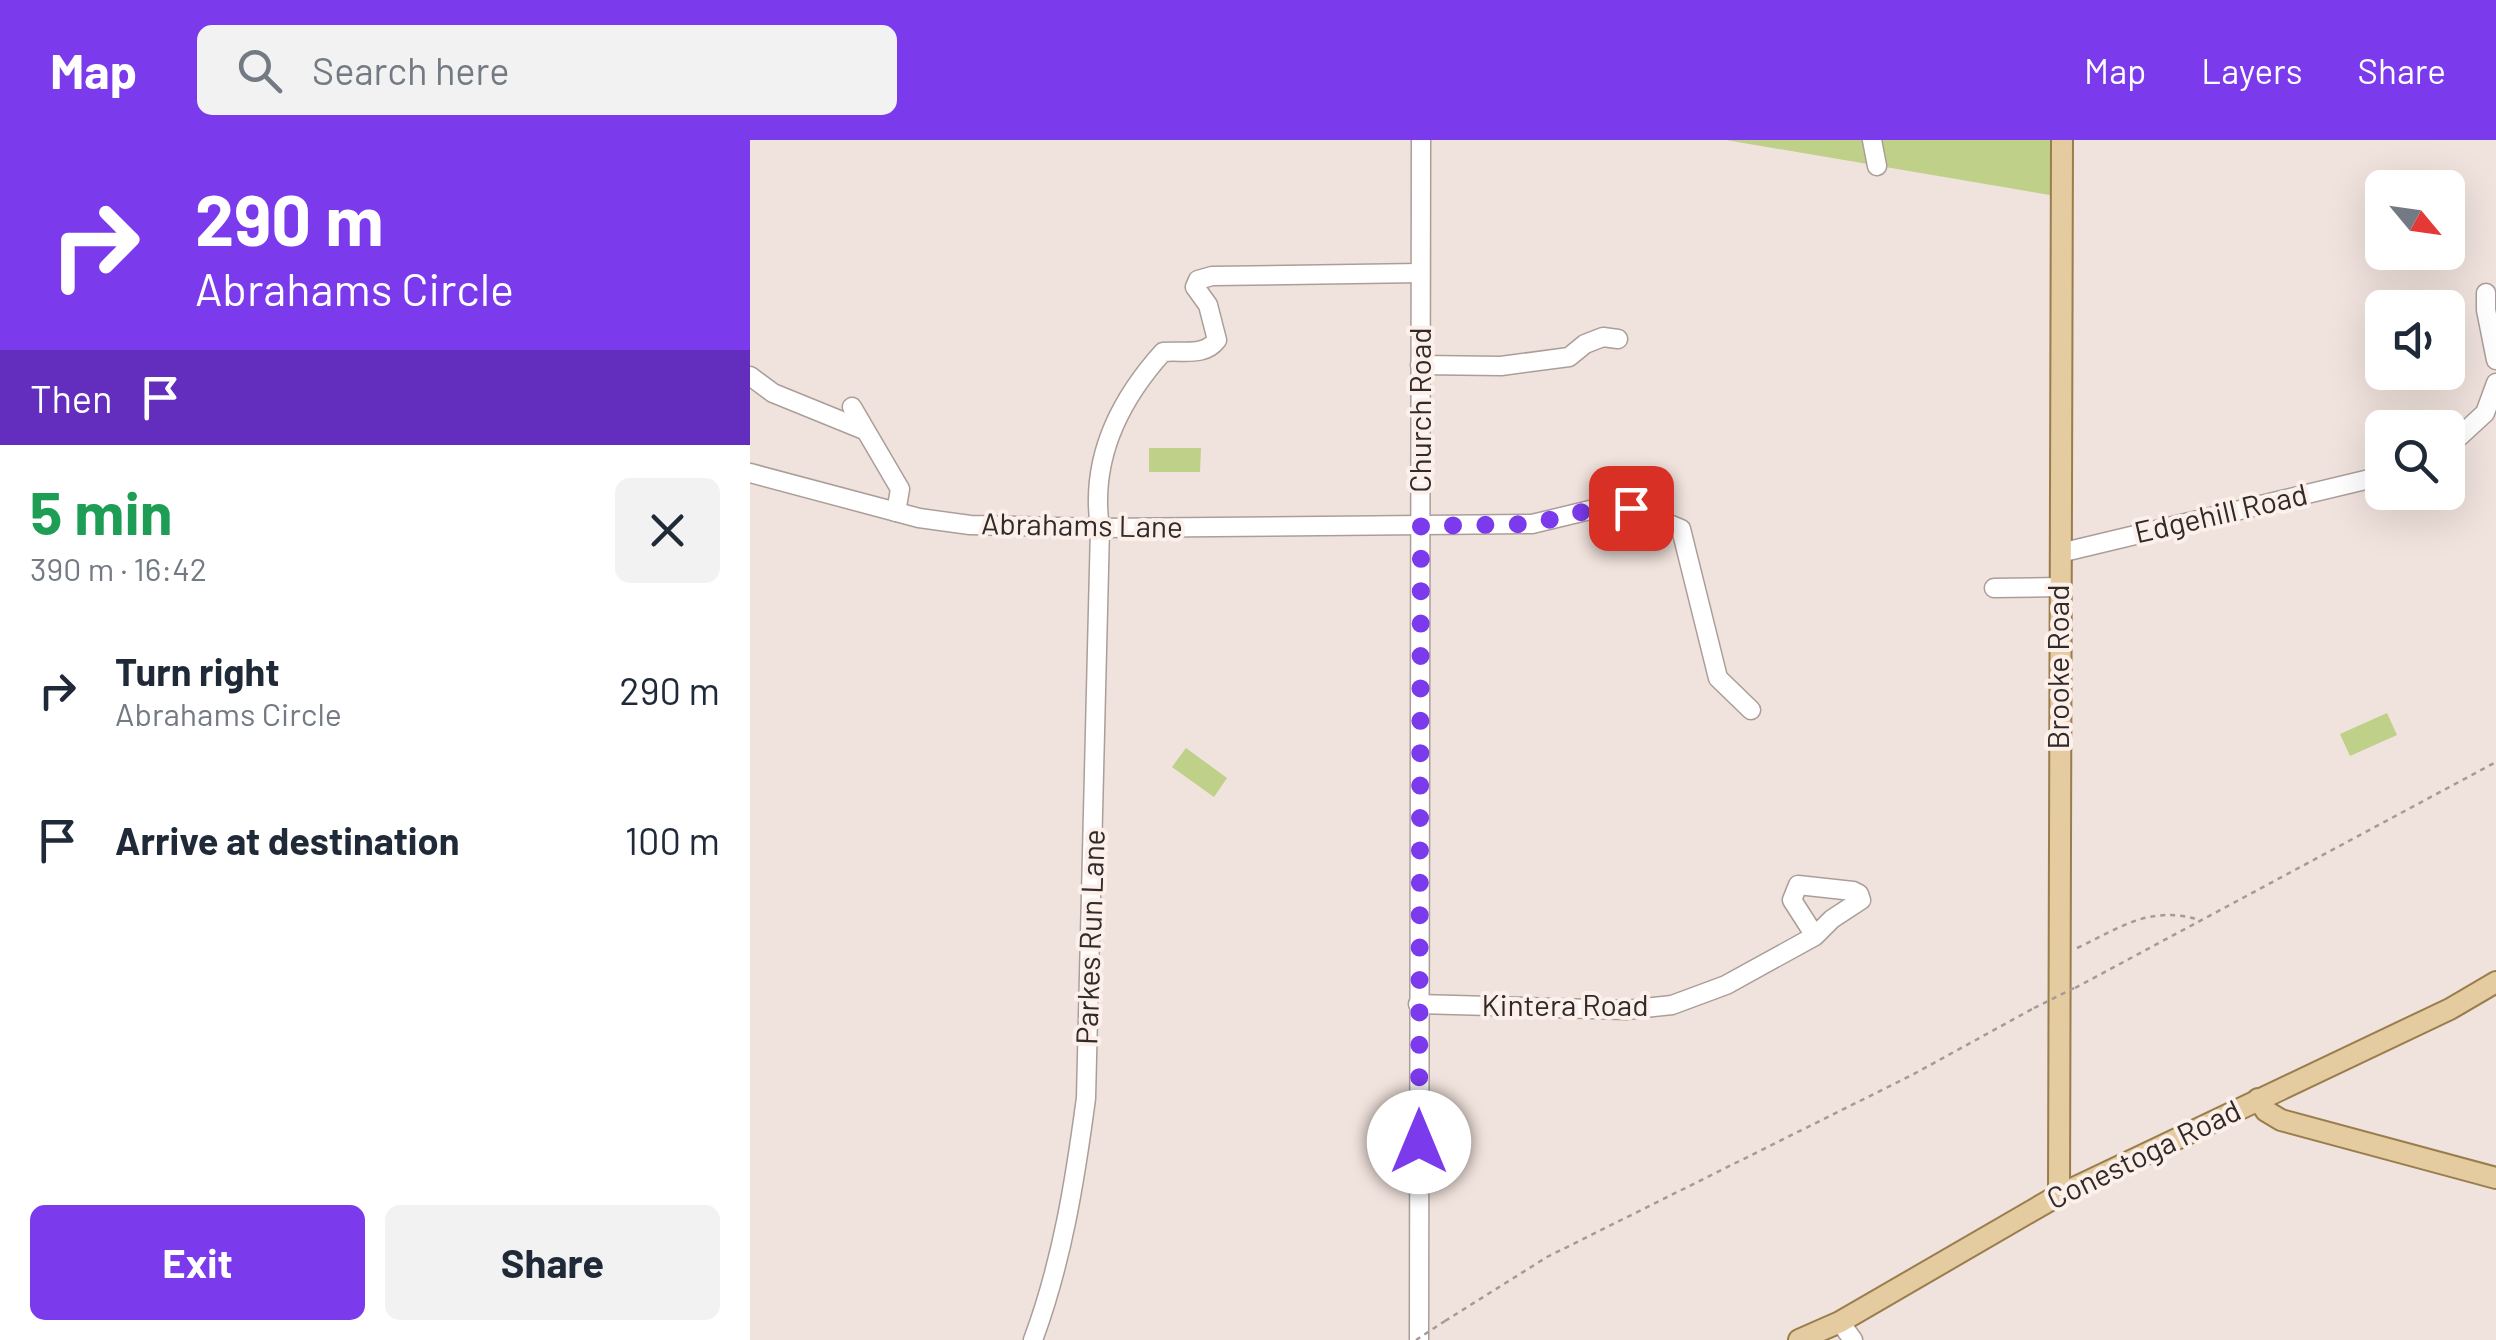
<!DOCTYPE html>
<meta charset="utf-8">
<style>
body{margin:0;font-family:Barlow,sans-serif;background:#f2f2f3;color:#1f2937;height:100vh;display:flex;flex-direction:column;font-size:38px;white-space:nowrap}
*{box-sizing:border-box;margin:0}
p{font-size:32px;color:#747a83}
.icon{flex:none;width:55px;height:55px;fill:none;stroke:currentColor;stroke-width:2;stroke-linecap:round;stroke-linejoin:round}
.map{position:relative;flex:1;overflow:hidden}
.details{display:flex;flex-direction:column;background:#fff;width:750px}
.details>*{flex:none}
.hud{background:#7c3aed;color:#fff;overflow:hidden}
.needle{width:65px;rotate:119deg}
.fabs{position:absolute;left:1615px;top:30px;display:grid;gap:20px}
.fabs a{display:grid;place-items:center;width:100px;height:100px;border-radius:15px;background:#fff;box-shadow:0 10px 40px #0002;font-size:50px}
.pin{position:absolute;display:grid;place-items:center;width:85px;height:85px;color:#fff;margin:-42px;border-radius:20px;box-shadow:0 5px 15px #0006}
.me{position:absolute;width:110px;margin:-55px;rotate:0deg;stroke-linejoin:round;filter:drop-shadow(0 0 8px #0008)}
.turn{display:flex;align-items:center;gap:35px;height:210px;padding:0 30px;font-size:45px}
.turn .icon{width:130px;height:130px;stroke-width:2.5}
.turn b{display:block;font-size:70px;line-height:85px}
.then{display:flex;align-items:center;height:95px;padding:0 30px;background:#0003;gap:20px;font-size:38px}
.round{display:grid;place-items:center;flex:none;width:105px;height:105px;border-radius:15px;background:#f2f2f3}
.head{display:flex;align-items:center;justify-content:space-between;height:170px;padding:0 30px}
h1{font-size:60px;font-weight:700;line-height:75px;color:#1e9e55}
.action{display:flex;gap:20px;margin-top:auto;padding:20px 30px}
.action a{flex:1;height:115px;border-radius:15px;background:#7c3aed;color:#fff;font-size:40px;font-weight:700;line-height:115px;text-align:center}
.action a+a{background:#f2f2f3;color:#1f2937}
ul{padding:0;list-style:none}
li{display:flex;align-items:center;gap:30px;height:150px;padding:0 30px}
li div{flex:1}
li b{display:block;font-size:38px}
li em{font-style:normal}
header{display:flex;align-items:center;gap:60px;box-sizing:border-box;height:140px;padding:0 50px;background:#7c3aed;color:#fff}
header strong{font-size:48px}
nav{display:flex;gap:55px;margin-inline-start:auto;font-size:35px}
.search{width:700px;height:90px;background:#f2f2f3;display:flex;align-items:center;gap:25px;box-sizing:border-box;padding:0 35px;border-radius:15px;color:#747a83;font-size:38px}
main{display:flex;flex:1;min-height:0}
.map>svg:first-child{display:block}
.green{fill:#bfd089}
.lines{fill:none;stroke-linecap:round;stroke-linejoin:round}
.minor-casing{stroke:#ab9e99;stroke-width:21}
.major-casing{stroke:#997d4d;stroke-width:24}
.path{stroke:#a59b96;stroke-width:2.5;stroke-dasharray:5 5;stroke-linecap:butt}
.minor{stroke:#fff;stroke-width:18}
.major{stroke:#e4cba0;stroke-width:20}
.path-bridge{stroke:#a59b96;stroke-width:2.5;stroke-dasharray:5 5;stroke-linecap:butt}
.route{stroke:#7c3aed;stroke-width:18;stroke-dasharray:0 32.4}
.labels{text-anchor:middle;stroke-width:8;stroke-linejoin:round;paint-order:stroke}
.street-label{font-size:30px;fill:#302b29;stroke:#fdefe9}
</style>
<header>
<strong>Map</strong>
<div class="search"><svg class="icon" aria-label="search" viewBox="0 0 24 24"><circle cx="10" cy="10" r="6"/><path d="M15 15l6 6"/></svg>Search here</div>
<nav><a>Map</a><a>Layers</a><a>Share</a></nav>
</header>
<main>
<section class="details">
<div class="hud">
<div class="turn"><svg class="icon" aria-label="right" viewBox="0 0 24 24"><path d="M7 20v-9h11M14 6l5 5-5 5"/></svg><div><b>290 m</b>Abrahams Circle</div></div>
<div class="then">Then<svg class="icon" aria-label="arrive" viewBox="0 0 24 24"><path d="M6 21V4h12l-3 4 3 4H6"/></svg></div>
</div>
<div class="head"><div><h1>5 min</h1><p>390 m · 16:42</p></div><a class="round"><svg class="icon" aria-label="close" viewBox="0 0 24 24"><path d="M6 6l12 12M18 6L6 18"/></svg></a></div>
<ul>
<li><svg class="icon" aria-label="right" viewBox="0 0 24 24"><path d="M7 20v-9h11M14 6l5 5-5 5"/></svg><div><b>Turn right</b><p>Abrahams Circle</p></div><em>290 m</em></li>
<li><svg class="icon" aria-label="arrive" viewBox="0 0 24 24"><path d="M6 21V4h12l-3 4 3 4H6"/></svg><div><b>Arrive at destination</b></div><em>100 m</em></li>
</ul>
<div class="action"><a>Exit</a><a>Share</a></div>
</section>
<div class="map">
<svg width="1746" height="1200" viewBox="0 0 1746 1200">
<rect width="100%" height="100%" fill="#f0e2dc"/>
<g class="green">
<path d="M976 0H1300V55Z"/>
<path d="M399 308H451L450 332H399Z"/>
<path d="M1637 573 1647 595 1600 616 1590 594Z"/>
<path d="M436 608 477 638 464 657 422 627Z"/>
</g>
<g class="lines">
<defs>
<g id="minor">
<path d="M1122 0 1127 26"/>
<path d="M1736 153V170L1746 220"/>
<path d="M670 225 751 226 819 217 835 204 853 197 868 199"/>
<path d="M0 236 23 253 114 290"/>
<path d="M102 267 150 349 146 372"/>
<path d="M1698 307 1735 273 1746 243"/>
<path d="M0 333 169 378 220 385 350 388 782 384 840 370 881 368 931 389 968 538 1001 570"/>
<path d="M1310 413 1632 336"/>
<path d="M1244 448 1310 447"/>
<path d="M668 864 876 870 922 865 976 845 1065 796 1082 779 1111 760 1109 754 1103 751 1048 745 1042 760 1065 796"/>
<path d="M1090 1182 1103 1200"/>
<path d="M283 1200C312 1122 325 1041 336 958L350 388C340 321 368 262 413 212 433 210 454 217 467 200L458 165 445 147 448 140 462 136 670 133"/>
<path d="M669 1200 671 0"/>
</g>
<g id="major">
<path d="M1508 959 1516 971 1531 980 1746 1038"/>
<path d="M1309 1055 1312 0"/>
<path d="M1049 1200 1090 1182 1309 1055 1700 869 1746 842"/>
</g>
</defs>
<use href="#minor" class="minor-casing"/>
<use href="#major" class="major-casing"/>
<g class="path">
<path d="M1327 808C1372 787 1399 765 1450 780"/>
<path d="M1325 848 1746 622"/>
<path d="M695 1181 797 1117 1162 935 1284 868"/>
</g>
<use href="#minor" class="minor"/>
<use href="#major" class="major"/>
<g class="path-bridge">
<path d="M1284 868 1324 848"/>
<path d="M666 1200 695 1181"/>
</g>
</g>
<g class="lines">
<path class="route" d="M669 1002 671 386 782 384 840 370 881 368"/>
</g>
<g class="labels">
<g class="street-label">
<text transform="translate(671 270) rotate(-90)" y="10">Church Road</text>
<text transform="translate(1471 374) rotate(-13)" y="10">Edgehill Road</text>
<text transform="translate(332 386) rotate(1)" y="10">Abrahams Lane</text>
<text transform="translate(1309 527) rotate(-90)" y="10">Brooke Road</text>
<text transform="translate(341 797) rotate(-88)" y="10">Parkes Run Lane</text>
<text x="815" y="876">Kintera Road</text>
<text transform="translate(1394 1015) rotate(-26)" y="10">Conestoga Road</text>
</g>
</g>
</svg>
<div class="fabs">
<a><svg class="needle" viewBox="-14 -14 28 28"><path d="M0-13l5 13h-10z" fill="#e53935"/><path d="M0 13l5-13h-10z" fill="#747a83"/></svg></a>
<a><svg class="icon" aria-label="sound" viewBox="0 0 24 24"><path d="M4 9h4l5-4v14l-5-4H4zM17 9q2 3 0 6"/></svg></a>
<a><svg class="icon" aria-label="search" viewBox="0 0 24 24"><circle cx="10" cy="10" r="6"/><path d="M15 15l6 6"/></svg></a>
</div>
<div class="pin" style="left:881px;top:368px;background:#d93025"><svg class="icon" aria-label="arrive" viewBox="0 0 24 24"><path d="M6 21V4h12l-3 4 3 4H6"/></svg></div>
<svg class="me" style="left:669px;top:1002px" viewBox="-20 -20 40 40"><circle r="19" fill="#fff"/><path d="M0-13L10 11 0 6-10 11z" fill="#7c3aed"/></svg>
</div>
</main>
